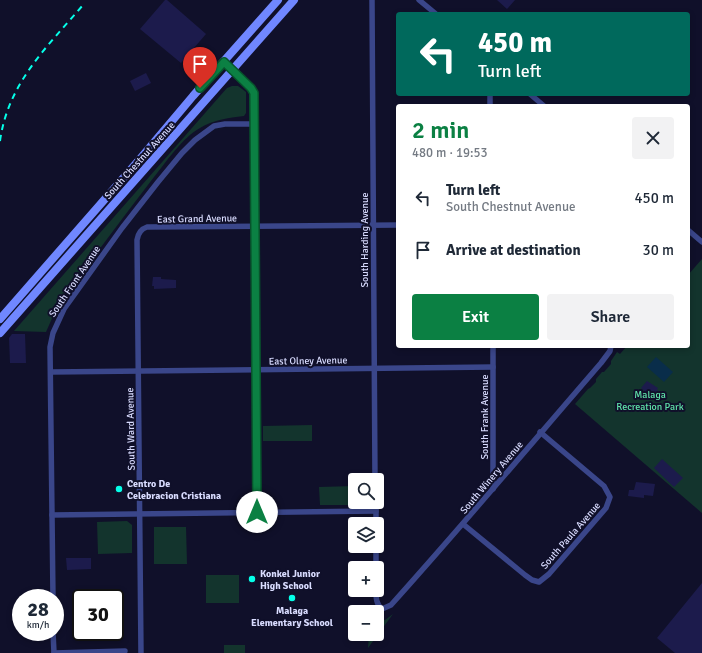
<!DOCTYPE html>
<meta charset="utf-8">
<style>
body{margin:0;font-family:Signika,sans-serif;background:#f2f2f3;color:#1f2937;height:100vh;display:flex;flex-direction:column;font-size:15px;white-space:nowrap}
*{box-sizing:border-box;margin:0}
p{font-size:13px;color:#747a83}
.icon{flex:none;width:22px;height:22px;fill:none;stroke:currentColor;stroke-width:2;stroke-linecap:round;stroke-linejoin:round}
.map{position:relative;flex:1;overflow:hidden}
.side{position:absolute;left:396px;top:104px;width:294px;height:244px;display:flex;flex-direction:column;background:#fff;border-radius:4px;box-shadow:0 2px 6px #0003}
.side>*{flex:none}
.hud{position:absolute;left:396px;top:12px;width:294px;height:84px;border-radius:4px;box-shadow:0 2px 6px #0003;background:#00695c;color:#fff;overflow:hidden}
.tools{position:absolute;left:348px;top:473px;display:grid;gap:8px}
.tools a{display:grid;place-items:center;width:36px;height:36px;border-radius:4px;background:#fff;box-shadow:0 2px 6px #0003;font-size:20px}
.speed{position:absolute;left:12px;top:589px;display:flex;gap:8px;font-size:20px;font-weight:700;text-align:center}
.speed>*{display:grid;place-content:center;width:52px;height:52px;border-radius:50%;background:#fff;box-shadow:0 2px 6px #0003;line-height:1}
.speed small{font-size:10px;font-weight:400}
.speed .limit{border:2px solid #111;border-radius:6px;background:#fff;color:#111}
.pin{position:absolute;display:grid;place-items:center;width:34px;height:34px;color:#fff;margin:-41px -17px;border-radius:50% 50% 50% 0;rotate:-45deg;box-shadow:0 0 4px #0007}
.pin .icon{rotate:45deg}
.me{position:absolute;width:44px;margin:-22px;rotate:0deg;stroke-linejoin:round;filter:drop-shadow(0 0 3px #0008)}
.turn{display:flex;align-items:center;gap:14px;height:84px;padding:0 16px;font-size:18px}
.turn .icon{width:52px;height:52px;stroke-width:2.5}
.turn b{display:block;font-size:28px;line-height:34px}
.round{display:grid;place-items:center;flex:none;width:42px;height:42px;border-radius:4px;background:#f2f2f3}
.summary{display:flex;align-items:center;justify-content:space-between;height:68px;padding:0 16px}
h1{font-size:24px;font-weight:600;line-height:30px;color:#0b8043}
.action{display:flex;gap:8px;margin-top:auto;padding:8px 16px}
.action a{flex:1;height:46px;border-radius:4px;background:#0b8043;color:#fff;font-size:16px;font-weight:600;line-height:46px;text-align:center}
.action a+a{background:#f2f2f3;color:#1f2937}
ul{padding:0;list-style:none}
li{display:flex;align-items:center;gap:12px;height:52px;padding:0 16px}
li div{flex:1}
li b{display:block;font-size:15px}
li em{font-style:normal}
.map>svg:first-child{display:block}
.green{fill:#13342d}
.water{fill:#092d4a}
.building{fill:#1c1b4c}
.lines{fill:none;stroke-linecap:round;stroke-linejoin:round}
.minor{stroke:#3a468a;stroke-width:5.5}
.secondary{stroke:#7087ff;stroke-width:8}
.rail{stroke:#05ffe9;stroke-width:2;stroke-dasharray:6 5;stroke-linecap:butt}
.route-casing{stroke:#07532c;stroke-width:10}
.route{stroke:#0b8043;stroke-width:7}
.poi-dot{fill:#05ffe9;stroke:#10102a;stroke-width:1.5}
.labels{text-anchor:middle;stroke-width:4;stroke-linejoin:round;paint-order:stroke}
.street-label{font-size:10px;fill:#d9dcff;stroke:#10102a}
.park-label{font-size:10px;fill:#60e4aa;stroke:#10102a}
.poi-label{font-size:10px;font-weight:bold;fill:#d9dcff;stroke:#10102a;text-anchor:start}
</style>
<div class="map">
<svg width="702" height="653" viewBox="0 0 702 653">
<rect width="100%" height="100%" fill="#10102a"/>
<g class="green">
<path d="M232 86H238L246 92V113L244 116C228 118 213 120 200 128 182 138 167 161 154 177 124 216 95 255 66 294L57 307 46 332 14 331 227 88Z"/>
<path d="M702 259V513L575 404 588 389 590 388 596 382V379L602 372H604L611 364V361L617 352 620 354 627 346H688V275Z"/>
<path d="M312 425V441H263V426Z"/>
<path d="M355 486V502H368L367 503 364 505H320L319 487Z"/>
<path d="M127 521 132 525V553L98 554 97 522Z"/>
<path d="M154 527H186L187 564H154Z"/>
<rect x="206" y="575" width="33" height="28"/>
<path d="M393 614 368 648 369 634H377V619L385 620Z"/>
<rect x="224" y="645" width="21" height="8"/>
</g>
<path class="water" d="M656 357 673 372 664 382 647 367Z"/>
<g class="building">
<path d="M165 0H167L206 34 181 63 140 29Z"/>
<path d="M497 0H515L507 9Z"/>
<path d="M146 73 151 83 135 91 130 81Z"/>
<path d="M153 277H161V279L176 280V288L154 289V286H152Z"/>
<path d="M12 334H25L26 363H10L9 338Z"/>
<path d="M647 381 658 388 657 390 661 393 655 400 641 388Z"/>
<path d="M662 459 683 478 674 487 654 468Z"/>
<path d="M636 482 655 484 653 496 644 495V498L628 496 629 490H634Z"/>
<path d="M66 558H91V569L67 570Z"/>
<path d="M702 583V653H675L657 638Z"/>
</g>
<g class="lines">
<g class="minor">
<path d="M372 0 375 480"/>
<path d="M419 0 436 14"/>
<path d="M224 62 251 88 254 93 257 512"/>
<path d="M490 94V106"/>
<path d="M530 94 544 106"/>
<path d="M688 230 702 242"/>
<path d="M493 346V489"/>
<path d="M51 372 493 367"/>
<path d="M376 502V524"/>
<path d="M52 515 376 511"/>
<path d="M463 524 525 575 532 580 539 582 549 574 606 508 610 497 604 486 540 432"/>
<path d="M376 546V568"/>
<path d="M376 590C376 598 376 604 382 609L391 605C462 526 531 444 601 363L610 351 611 346"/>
<path d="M53 598 50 347 53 333 64 309 122 228 158 182 182 153 195 140 214 126 225 124H253"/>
<path d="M53 632 54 653"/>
<path d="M54 653 125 651"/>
<path d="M141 653 137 240C138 233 141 229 147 227L398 225"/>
</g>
<g class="secondary">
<path d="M0 319 140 159 193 96 278 0"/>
<path d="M0 333 294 0"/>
</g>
<path class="rail" d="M0 141C8 83 47 47 83 5"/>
</g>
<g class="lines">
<defs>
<path id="route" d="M200 88 224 62 251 88 254 93 257 512"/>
</defs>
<use href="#route" class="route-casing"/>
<use href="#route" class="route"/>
</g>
<g class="poi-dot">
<circle cx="119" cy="489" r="4"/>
<circle cx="252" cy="579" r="4"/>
<circle cx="292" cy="598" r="4"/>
</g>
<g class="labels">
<g class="street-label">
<text transform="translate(139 160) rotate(-48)" y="4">South Chestnut Avenue</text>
<text transform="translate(197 218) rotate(-1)" y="4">East Grand Avenue</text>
<text transform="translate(364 240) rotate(-90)" y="4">South Harding Avenue</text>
<text transform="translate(74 281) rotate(-56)" y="4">South Front Avenue</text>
<text transform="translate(308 360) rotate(-1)" y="4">East Olney Avenue</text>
<text transform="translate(484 417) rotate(-90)" y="4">South Frank Avenue</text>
<text transform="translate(130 429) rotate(-91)" y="4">South Ward Avenue</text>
<text transform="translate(491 477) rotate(-50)" y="4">South Winery Avenue</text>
<text transform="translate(570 535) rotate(-49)" y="4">South Paula Avenue</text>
</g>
<g class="park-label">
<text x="650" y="398">Malaga<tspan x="650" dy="12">Recreation Park</tspan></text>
</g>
<g class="poi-label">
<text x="127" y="487">Centro De<tspan x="127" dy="12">Celebracion Cristiana</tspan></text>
<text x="260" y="577">Konkel Junior<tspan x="260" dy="12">High School</tspan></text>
<text x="292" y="614" text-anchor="middle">Malaga<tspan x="292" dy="12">Elementary School</tspan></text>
</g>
</g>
</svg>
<div class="tools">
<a><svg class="icon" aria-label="search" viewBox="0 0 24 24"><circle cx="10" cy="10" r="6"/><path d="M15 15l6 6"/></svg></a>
<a><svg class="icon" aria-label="layers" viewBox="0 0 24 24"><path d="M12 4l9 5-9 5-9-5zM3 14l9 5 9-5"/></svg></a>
<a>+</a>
<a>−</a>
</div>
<div class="speed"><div>28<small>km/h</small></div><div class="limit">30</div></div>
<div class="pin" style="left:200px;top:88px;background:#d93025"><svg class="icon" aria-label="arrive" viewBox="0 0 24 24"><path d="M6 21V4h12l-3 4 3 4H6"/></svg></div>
<svg class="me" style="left:257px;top:512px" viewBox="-20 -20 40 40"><circle r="19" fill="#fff"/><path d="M0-13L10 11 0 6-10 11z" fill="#0b8043"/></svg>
<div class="hud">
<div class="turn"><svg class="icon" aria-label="left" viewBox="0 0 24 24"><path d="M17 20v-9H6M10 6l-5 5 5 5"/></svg><div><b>450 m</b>Turn left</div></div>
</div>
<section class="side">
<div class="summary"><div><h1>2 min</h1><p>480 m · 19:53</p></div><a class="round"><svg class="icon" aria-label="close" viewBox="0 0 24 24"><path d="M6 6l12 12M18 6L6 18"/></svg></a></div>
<ul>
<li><svg class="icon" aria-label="left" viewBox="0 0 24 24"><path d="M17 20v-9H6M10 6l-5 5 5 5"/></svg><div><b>Turn left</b><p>South Chestnut Avenue</p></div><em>450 m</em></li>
<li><svg class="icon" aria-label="arrive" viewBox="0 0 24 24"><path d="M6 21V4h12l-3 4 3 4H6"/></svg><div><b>Arrive at destination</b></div><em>30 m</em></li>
</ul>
<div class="action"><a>Exit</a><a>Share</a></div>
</section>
</div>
